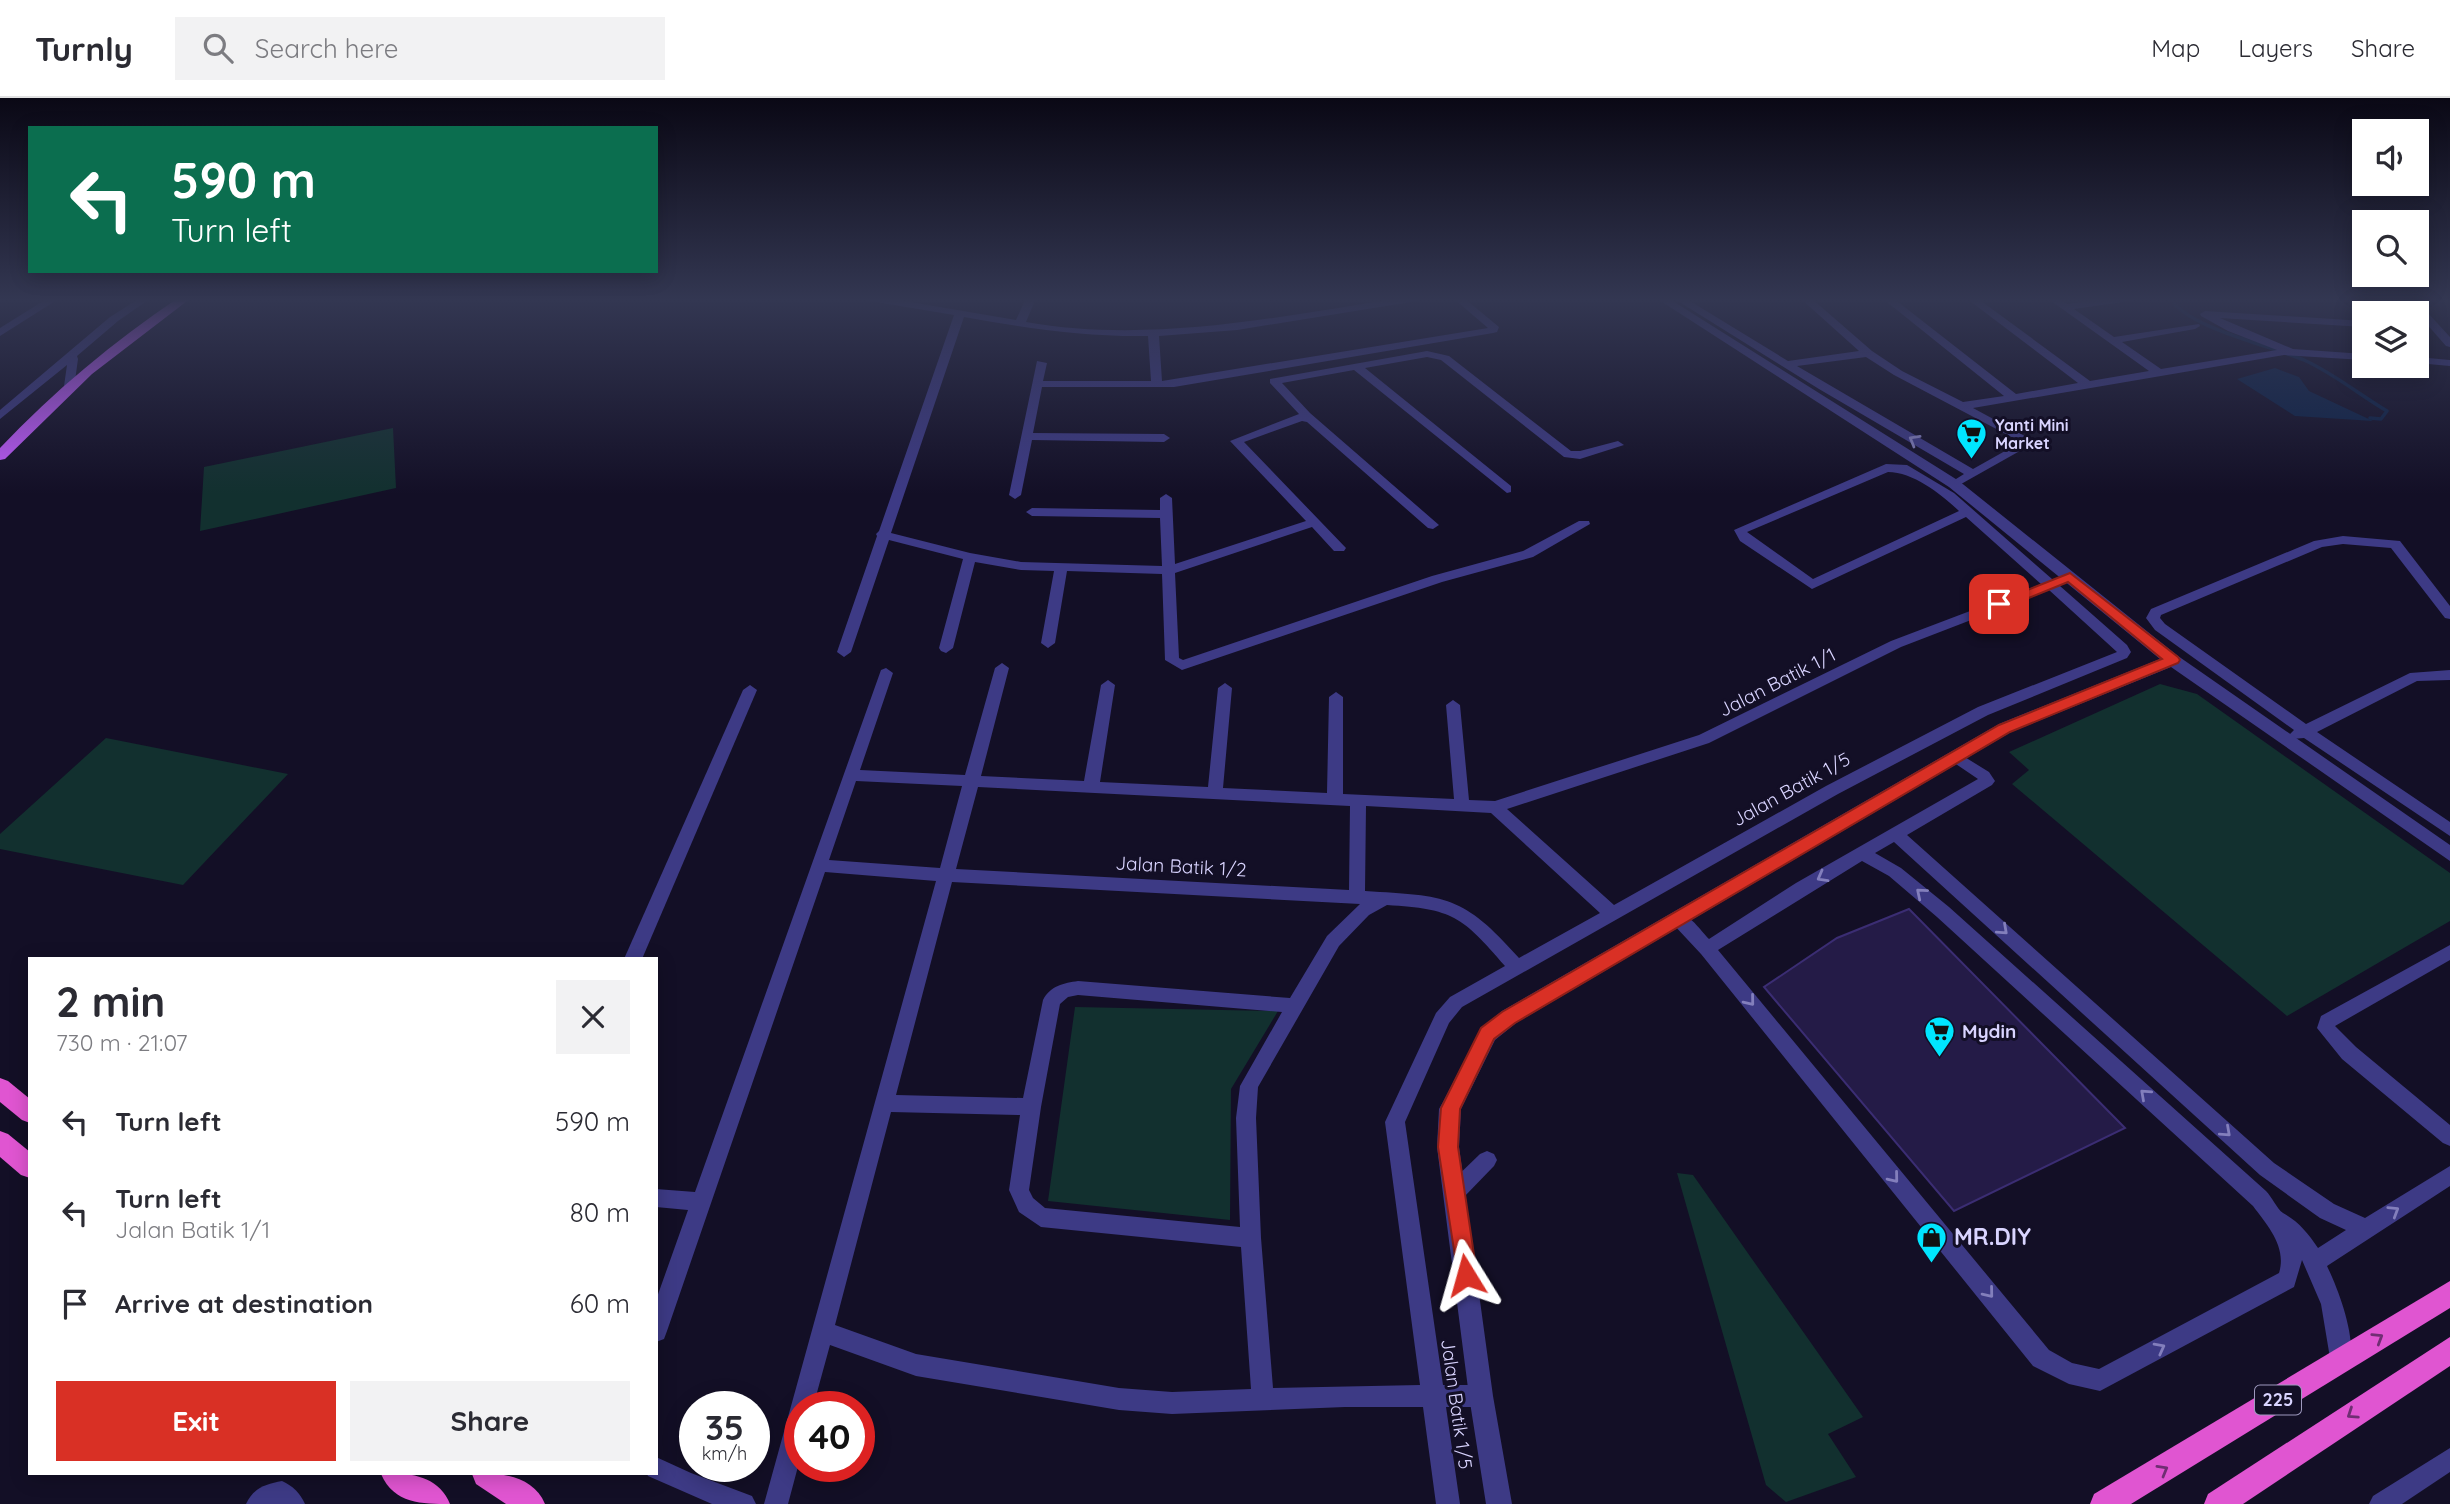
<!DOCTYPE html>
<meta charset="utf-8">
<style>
body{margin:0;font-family:Quicksand,sans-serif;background:#f2f2f3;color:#2b2b33;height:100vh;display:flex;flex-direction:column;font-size:26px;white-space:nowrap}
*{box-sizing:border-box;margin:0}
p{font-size:23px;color:#7c7c81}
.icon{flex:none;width:38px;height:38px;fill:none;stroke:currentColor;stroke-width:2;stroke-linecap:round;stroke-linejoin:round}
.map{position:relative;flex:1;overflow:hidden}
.details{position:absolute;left:28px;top:859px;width:630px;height:518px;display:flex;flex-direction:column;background:#fff;border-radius:0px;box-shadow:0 4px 18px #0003}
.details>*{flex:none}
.hud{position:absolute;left:28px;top:28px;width:630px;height:147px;border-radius:0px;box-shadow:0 4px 18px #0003;background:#0b6e4f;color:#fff;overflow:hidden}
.controls{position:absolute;left:2352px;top:21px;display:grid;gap:14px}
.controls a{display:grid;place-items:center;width:77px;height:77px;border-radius:0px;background:#fff;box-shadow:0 4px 18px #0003;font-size:35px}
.speed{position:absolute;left:679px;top:1293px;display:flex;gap:14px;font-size:35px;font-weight:700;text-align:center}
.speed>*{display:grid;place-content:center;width:91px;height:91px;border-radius:50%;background:#fff;box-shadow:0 4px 18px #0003;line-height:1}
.speed small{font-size:18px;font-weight:400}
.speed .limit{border:10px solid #d22;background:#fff;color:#111}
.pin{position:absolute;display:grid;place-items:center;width:60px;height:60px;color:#fff;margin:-30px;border-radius:14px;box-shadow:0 4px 10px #0006}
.me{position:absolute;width:77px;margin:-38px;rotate:352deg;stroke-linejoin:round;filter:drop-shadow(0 0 5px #0008)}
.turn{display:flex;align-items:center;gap:24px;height:147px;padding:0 28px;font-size:32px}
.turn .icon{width:91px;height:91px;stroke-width:2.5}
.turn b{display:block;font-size:49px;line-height:60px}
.round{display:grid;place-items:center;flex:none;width:74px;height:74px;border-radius:0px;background:#f2f2f3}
.headline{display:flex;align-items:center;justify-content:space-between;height:119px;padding:0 28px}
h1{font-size:42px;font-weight:800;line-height:52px}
.cta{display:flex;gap:14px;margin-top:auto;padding:14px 28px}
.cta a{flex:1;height:80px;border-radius:0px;background:#d93025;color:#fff;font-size:28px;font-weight:800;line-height:80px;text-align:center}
.cta a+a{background:#f2f2f3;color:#2b2b33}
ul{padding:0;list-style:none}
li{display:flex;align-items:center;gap:21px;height:91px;padding:0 28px}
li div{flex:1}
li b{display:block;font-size:26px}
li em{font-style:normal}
header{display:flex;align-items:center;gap:42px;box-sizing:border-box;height:98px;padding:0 35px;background:#fff;border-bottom:2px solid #e1e1e2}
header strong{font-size:33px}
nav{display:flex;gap:38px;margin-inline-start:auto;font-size:24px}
.search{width:490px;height:63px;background:#f2f2f3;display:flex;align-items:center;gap:18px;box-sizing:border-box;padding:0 24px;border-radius:0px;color:#7c7c81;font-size:26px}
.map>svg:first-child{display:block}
.green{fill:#12302f}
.water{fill:#0c2248}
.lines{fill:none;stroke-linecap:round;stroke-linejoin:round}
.stream{stroke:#0c2248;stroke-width:3.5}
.building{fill:#241b47;stroke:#3b2d73;stroke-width:2}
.minor{fill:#3d3a85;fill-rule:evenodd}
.tertiary{fill:#3d3a85;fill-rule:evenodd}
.primary{fill:#c25bff;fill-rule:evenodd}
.trunk{fill:#e055d1;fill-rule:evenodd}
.oneway{stroke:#837fbc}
.oneway2{stroke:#6f2e73}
.route{fill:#d93025;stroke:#8d1f18;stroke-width:2}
.labels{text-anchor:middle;stroke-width:6;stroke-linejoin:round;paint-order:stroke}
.far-poi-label{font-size:16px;font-weight:bold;fill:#d9d4ff;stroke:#130f26;text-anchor:start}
.shield{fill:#130f26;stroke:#9e99be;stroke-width:2}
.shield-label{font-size:18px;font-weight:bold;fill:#d9d4ff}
.street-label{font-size:19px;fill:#d9d4ff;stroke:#130f26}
.poi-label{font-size:19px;font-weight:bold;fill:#d9d4ff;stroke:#130f26;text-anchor:start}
.near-poi-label{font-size:23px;font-weight:bold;fill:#d9d4ff;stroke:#130f26;text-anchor:start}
</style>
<header>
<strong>Turnly</strong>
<div class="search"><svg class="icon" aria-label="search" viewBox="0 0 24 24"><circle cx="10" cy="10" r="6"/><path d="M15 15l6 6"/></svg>Search here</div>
<nav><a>Map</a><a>Layers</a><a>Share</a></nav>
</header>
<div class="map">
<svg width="2450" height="1406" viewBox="0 0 2450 1406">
<rect width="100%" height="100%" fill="#130f26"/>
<g class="green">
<path d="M393 330 396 390 200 433 204 369Z"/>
<path d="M2160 586 2197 596 2450 775V823L2287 918 2012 686 2029 672 2009 654Z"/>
<path d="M106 640 288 676 183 787 0 751V736Z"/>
<path d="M1075 909 1278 913 1231 991 1230 1122 1048 1103Z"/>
<path d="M1677 1075 1693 1077 1863 1319 1828 1336 1856 1379 1786 1404 1766 1387Z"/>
</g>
<path class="water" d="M2275 270 2299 279 2309 293 2373 323 2295 318 2237 281Z"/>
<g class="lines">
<path class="stream" d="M2170 200C2187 230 2272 248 2304 262 2333 275 2360 297 2387 313L2381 321 2370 320"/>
</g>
<path class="building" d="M1909 811 2125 1030 1954 1113 1764 889 1837 840Z"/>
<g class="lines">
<g class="minor">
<path d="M48 200H60L0 238V230Z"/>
<path d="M140 200H151L118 223 77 258 78 261 74 290 64 288 67 267 0 321V312L110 219Z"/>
<path d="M865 200H887L1016 222 1026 200H1036L1026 224C1150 246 1277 219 1400 200H1422L1417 203 1237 232 1159 238 1162 283 1488 230 1453 200H1464L1499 229 1497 234 1493 235 1174 289H1042L1033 335 1164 336 1170 340 1164 344 1032 342 1021 397 1015 401 1009 397 1037 263 1047 265 1043 283H1151L1148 238C1085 239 1025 230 964 219L891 435 970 455 1021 464 1162 468 1160 420 1032 418 1026 414 1032 410 1160 412V400L1166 396 1172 400 1175 466 1306 423 1230 343 1299 316 1270 285V281L1427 253 1449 258 1571 353H1580L1618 343 1624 347 1580 361 1564 359 1441 262 1427 259 1365 270 1511 388V394L1507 395 1354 272 1282 285 1310 315 1439 427 1433 431 1428 430 1307 324 1302 323 1244 344 1346 450 1344 453H1334L1312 429 1175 475 1179 560 1183 562 1432 478 1523 453 1579 423H1589L1590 426 1533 459 1442 484 1182 572 1165 562 1162 476 1067 473 1055 545 1048 550 1041 545 1054 473 1021 472 975 464 953 550 946 555 941 553 939 550 963 461 889 442 851 554 844 559 837 554 877 438 876 436 879 433 954 217 870 203Z"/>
<path d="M1673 200H1685L1788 263 1859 253 1800 200H1811L1872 253 1902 273 1963 304 2004 298 1882 200H1893L2016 296 2078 285 1966 200H1977L2090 283 2149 273 2047 200H2058L2067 206 2110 200H2135L2130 203 2074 211 2114 239 2199 226 2200 228 2195 231 2122 244 2161 271 2277 252 2228 233 2201 218 2200 216 2205 213 2364 223V229L2220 220 2293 251 2364 256V262L2284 257 1973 310 2036 344 1954 390 1948 386 1964 376 1819 291ZM1866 259 1894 277 2021 344 1973 371 1797 268Z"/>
<path d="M2404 200H2414L2450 239V249L2446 248Z"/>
<path d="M2417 259 2450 262V268L2417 265Z"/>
<path d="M1886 366 1907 367 1954 395 2052 481H2063L2065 484 2060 488 2127 547 2131 554 2127 560 1988 617 1838 696 1462 909 1449 925 1405 1024 1443 1287H1481L1489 1290 1492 1298 1489 1306 1481 1309H1446L1460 1406H1436L1423 1309H1345L1172 1316 1119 1312 916 1278 830 1247 813 1309H800V1361L788 1406H764L936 783 825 774 667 1233 664 1241 656 1244V1202L688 1112 656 1109V1091L695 1094 881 572 886 570 893 575 860 672 965 677 995 570 1002 565 1009 570 981 678 1084 683 1101 587 1108 582 1115 587 1100 684 1208 689 1218 590 1225 585 1232 590 1223 690 1327 695 1329 599 1336 594 1343 599V696L1454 701 1446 607 1453 602 1460 607 1469 702 1495 703 1699 637 1891 543 2041 486 1966 419 1812 491 1740 443 1734 432ZM1888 374C1913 374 1941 396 1959 413L1813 481 1747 434ZM2049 492 2117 554 1978 609 1826 688 1614 807 1507 711 1709 645 1901 549ZM856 683 962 688 940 770 829 762ZM978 689 1350 708 1349 792 956 771ZM1366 708 1491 715 1600 815 1519 860C1463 797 1447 798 1365 793ZM952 784 1360 806 1327 838 1290 900 1078 883C1064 885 1050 888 1043 902L1023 1000 896 997ZM1387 807C1453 811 1462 818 1505 868L1450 899 1436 915 1385 1024 1420 1287 1273 1290 1261 1140 1256 1020 1258 989 1339 848 1369 817ZM1078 897 1282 914 1240 988 1236 1020 1240 1129 1045 1110 1033 1100 1029 1092 1041 1009 1060 906 1068 899ZM891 1014 1020 1017 1009 1092 1019 1114 1041 1129 1241 1149 1251 1291 1172 1294 1119 1290 916 1256 835 1227Z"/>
<path d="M2343 438 2400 443 2450 508V521L2445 520 2391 450 2343 446 2322 449 2161 517 2160 520 2165 526 2306 626 2410 575 2450 572V582L2417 583 2317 634 2450 724V738L2304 640 2292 641 2289 637 2294 632 2155 532 2146 520 2151 511 2314 443Z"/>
<path d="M750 587 757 592 642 861H624L743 592Z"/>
<path d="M1955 653 1989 674 1995 683 1992 687 1907 737 2274 1065 2334 1106 2365 1120 2450 1068V1088L2327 1168C2339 1193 2359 1245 2348 1272L2340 1275 2332 1272 2321 1206 2302 1162 2294 1189 2100 1293 2069 1286 2033 1268 1701 856 1673 826 1670 821 1673 816C1688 812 1699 831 1709 841L1796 785 1978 681 1950 662 1947 658ZM1894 744 2260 1077 2320 1120 2346 1132 2318 1150C2308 1135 2298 1123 2283 1115 2277 1111 2272 1099 2266 1093L1949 809 1901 770 1875 755ZM1862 763 1889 778 1937 819 2253 1108C2268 1128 2287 1149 2279 1175L2099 1271 2072 1265 2049 1252 1718 852Z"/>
<path d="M2450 847V862L2335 928 2356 949 2450 1027V1048L2443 1045 2342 961 2317 930 2321 918Z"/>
<path d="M1487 1053 1494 1056 1497 1062 1494 1068 1462 1101 1455 1103 1448 1101 1445 1094 1448 1087 1480 1056Z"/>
<path d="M2450 1350V1374L2402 1406H2369L2373 1398Z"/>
<path d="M656 1359 691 1375 752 1398 756 1406H712L648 1378 647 1376H656Z"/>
<path d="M282 1383C293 1388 300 1395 305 1406H246C253 1390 266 1386 282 1383Z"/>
</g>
<path class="tertiary" d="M1656 200H1668L1959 383 2178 558 2450 747V763L2171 569 2011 634 1516 925 1495 942 1461 1011 1459 1049 1493 1298 1512 1406H1486L1469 1298 1437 1049 1439 1011 1443 1004 1481 930 1502 913 1999 626 2160 561 1949 389Z"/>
<path class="primary" d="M178 200H191L92 276 5 361 0 362V350C54 293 113 244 178 200Z"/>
<g class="trunk">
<path d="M0 980 8 983 30 1001V1025L22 1022 0 1004Z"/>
<path d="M0 1033 8 1036 30 1054V1080L21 1077 0 1059Z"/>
<path d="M2450 1183V1210L2131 1406H2090L2094 1396Z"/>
<path d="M2450 1239V1268L2243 1406H2204L2208 1396Z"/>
<path d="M381 1376C408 1374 438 1377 450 1406 422 1406 394 1406 381 1376Z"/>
<path d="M472 1376C499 1374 533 1377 545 1406H506L476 1386Z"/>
</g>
</g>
<defs><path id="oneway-chevron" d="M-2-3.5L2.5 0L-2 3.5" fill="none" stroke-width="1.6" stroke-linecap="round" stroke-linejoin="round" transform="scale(1.75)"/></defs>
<g class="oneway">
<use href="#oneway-chevron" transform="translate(1914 342) rotate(-150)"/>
<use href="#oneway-chevron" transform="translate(1822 779) rotate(151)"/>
<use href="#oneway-chevron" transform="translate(1921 795) rotate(-140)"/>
<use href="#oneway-chevron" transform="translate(2003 832) rotate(42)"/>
<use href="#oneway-chevron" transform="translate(1750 903) rotate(51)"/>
<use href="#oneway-chevron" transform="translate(2145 996) rotate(-138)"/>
<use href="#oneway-chevron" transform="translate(2226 1034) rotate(42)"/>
<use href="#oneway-chevron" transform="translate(1894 1080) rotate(51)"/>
<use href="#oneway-chevron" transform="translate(2394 1113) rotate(-32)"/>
<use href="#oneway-chevron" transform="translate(1989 1195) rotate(51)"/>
<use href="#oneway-chevron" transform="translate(2160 1250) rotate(-28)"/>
</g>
<g class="oneway2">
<use href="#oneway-chevron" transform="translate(2378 1240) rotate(-32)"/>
<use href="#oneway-chevron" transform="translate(2352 1316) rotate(146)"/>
<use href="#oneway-chevron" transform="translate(2163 1372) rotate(-30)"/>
</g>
<linearGradient id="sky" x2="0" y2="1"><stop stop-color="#0a0815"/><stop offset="0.51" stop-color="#333752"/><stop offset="1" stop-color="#333752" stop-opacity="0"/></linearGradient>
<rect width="2450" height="396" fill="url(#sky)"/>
<path class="route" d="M2070 475 2178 559 2180 562 2178 565 2010 634 1515 925 1494 941 1460 1011 1458 1049 1477 1177 1474 1184 1466 1187 1459 1184 1438 1049 1441 1010 1481 930 1502 914 1999 627 2162 561 2068 484 2004 510H1994L1992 506Z"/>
<defs>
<symbol id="supermarket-pin" viewBox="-11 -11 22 30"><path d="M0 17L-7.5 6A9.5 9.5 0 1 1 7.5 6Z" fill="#00e5ff" stroke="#130f26"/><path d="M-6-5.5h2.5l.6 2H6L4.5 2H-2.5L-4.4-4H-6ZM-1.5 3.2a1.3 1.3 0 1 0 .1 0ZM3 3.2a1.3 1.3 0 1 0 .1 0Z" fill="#111"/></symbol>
<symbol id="shop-pin" viewBox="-11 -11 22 30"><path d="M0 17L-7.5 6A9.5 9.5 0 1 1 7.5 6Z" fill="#00e5ff" stroke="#130f26"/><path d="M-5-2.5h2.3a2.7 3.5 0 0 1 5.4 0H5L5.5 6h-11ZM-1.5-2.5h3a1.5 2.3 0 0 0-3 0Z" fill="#111"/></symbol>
</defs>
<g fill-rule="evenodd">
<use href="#supermarket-pin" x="1954" y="318" width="35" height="47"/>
<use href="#supermarket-pin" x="1922" y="916" width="35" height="47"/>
<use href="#shop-pin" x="1914" y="1122" width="35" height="47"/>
</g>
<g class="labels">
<g class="far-poi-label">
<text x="1995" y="333">Yanti Mini<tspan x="1995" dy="18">Market</tspan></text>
</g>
<rect class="shield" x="2255" y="1287.5" width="46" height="29" rx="5"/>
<g class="shield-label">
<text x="2278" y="1308">225</text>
</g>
<g class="street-label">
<text transform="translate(1777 584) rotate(-27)" y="7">Jalan Batik 1/1</text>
<text transform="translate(1791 691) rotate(-29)" y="7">Jalan Batik 1/5</text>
<text transform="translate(1181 768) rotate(3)" y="7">Jalan Batik 1/2</text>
<text transform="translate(1457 1306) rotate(82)" y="7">Jalan Batik 1/5</text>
</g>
<g class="poi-label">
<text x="1962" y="940">Mydin</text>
</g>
<g class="near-poi-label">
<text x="1954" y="1147">MR.DIY</text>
</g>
</g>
</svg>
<div class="controls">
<a><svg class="icon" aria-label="sound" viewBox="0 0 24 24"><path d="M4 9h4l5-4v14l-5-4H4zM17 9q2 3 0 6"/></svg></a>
<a><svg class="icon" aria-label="search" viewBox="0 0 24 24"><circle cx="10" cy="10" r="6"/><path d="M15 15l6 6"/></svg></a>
<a><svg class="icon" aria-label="layers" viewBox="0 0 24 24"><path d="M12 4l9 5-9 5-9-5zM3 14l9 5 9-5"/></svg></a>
</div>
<div class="speed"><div>35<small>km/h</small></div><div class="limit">40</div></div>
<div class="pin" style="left:1999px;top:506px;background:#d93025"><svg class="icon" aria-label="arrive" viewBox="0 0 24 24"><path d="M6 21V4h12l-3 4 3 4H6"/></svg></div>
<svg class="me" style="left:1466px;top:1177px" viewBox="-20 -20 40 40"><path d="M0-17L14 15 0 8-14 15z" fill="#d93025" stroke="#fff" stroke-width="4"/></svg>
<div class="hud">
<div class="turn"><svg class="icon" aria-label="left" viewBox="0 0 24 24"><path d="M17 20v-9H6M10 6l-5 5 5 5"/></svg><div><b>590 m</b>Turn left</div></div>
</div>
<section class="details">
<div class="headline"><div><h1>2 min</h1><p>730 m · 21:07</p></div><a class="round"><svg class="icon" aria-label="close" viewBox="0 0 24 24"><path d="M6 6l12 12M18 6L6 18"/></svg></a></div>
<ul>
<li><svg class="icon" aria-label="left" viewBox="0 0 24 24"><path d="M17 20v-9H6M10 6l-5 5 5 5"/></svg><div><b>Turn left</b></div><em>590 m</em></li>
<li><svg class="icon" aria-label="left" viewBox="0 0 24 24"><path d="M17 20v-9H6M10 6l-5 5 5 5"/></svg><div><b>Turn left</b><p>Jalan Batik 1/1</p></div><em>80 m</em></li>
<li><svg class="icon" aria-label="arrive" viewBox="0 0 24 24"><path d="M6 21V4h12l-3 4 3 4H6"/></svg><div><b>Arrive at destination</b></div><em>60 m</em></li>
</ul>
<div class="cta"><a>Exit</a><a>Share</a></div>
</section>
</div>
